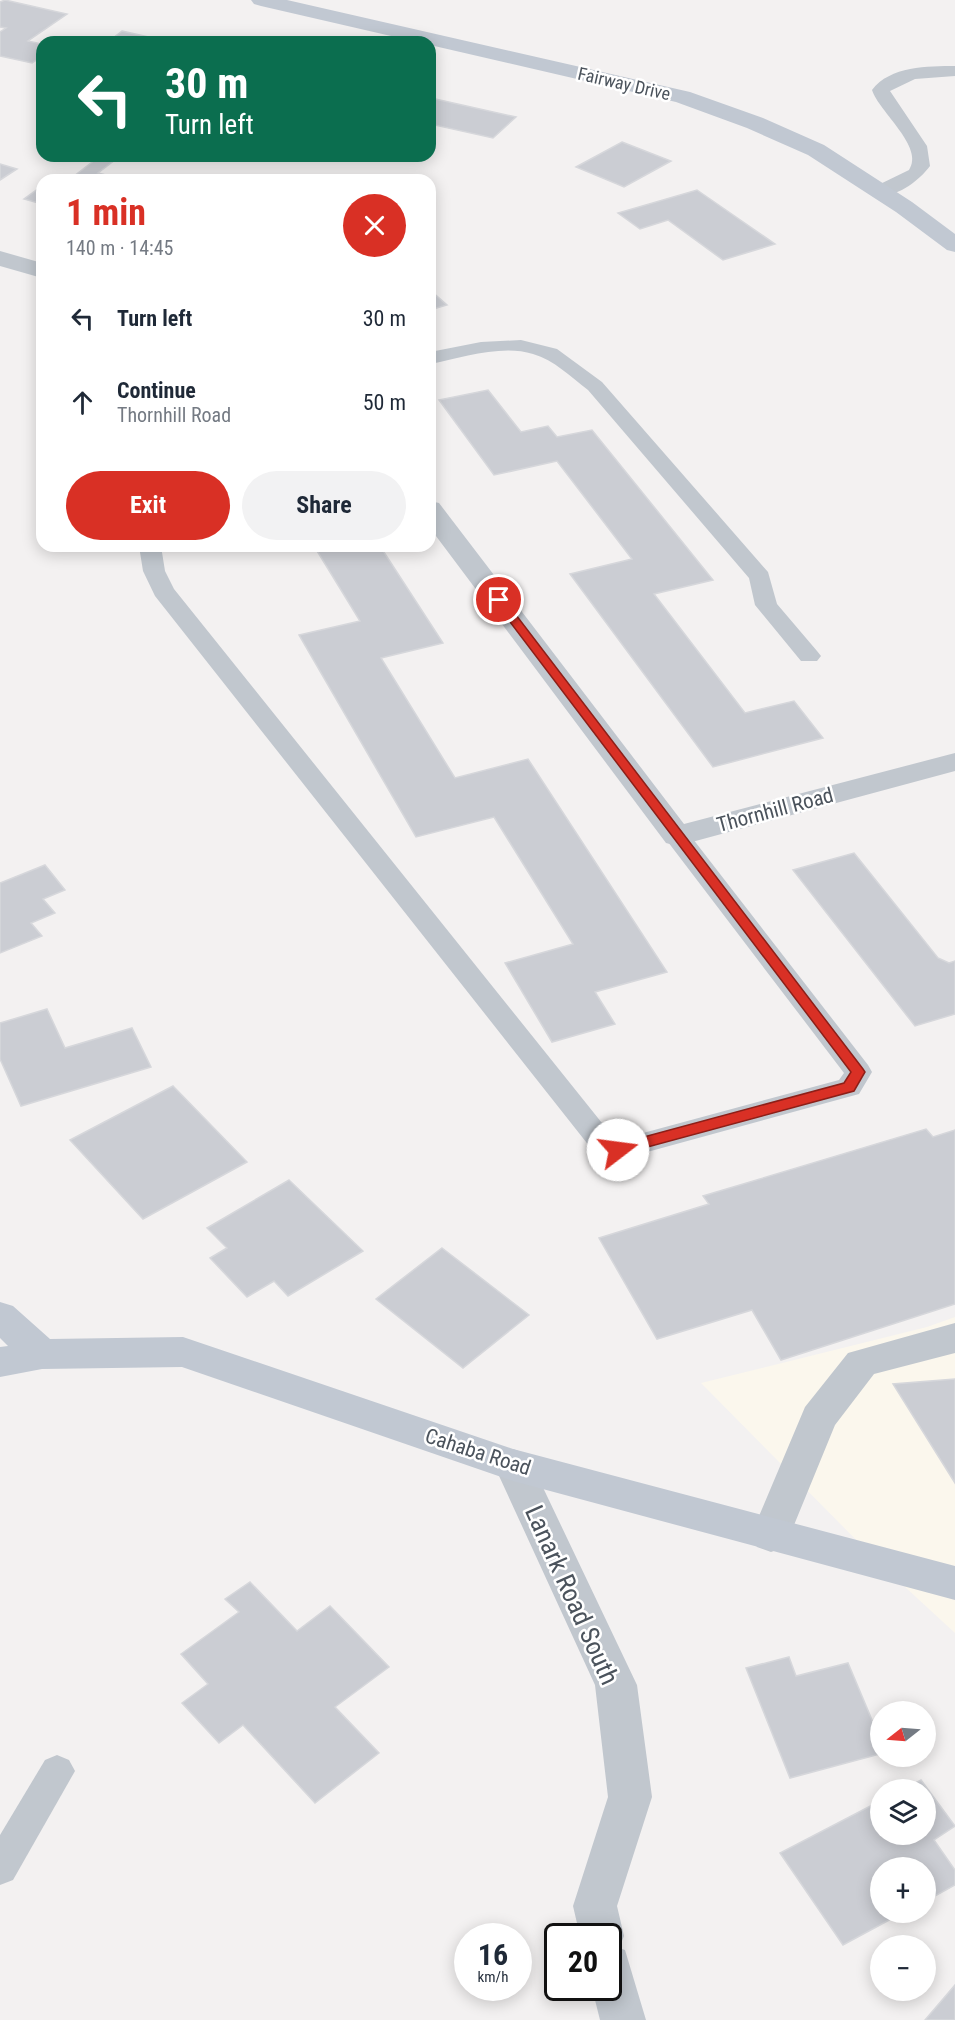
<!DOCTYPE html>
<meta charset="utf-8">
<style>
body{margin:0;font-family:"Roboto Condensed",sans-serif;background:#f2f2f3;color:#1f2937;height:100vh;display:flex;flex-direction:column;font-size:22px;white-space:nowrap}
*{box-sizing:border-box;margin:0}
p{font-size:20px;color:#747a83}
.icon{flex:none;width:33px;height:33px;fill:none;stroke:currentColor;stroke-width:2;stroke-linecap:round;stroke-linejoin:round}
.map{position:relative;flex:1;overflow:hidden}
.details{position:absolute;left:36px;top:174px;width:400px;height:378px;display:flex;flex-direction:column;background:#fff;border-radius:18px;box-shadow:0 3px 15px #0003}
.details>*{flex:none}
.guide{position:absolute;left:36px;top:36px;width:400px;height:126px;border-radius:18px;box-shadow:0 3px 15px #0003;background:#0b6e4f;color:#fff;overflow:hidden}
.needle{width:39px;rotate:253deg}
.controls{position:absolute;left:870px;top:1701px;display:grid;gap:12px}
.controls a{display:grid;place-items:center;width:66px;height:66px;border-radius:50%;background:#fff;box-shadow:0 3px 15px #0003;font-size:30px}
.speed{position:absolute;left:454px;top:1923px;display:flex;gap:12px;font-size:30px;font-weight:700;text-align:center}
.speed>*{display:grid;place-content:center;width:78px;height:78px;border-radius:50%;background:#fff;box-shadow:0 3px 15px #0003;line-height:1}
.speed small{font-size:15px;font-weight:400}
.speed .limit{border:3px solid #111;border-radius:9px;background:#fff;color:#111}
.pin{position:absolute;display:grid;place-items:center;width:51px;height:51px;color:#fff;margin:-26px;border:3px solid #fff;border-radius:50%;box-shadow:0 2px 6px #0007}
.me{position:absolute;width:66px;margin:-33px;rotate:75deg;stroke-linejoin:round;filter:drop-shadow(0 0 4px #0008)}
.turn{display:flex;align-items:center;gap:21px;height:126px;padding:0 30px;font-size:27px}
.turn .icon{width:78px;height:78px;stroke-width:2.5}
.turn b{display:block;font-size:42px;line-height:51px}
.round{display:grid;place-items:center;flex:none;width:63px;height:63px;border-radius:32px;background:#f2f2f3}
.headline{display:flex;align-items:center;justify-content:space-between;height:102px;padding:0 30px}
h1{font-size:36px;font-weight:700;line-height:45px;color:#d93025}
.primary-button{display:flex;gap:12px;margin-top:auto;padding:12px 30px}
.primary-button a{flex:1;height:69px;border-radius:36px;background:#d93025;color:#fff;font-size:24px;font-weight:700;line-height:69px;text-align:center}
.primary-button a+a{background:#f2f2f3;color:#1f2937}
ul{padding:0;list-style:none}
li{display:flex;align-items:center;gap:18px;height:84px;padding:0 30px}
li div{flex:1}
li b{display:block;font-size:22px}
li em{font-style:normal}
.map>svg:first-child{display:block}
.commercial{fill:#fbf7ed}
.building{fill:#cbcdd3;stroke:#d6d7db;stroke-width:1.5}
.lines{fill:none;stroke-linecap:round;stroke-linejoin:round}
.lane{fill:#c1c7ce;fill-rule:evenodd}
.street{fill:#c1c7ce;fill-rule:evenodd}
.secondary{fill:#c1c8d2;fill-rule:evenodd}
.route{fill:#d93025;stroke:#8d1f18;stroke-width:1.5}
.labels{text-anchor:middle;stroke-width:5;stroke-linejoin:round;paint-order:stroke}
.far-street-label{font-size:18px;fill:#4b535c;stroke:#fff}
.street-label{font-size:21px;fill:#4b535c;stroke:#fff}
.near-street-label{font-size:26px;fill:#4b535c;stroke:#fff}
</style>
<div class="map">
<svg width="955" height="2020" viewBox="0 0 955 2020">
<rect width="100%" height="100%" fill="#f3f1f1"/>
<path class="commercial" d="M955 1317V1633L878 1562 701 1383 927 1327Z"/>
<g class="building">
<path d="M5 0 67 14 28 41 42 44V56L32 63 0 56V32L6 28 0 27V2Z"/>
<path d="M122 31 171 42H108Z"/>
<path d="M430 98H431L516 117 493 138 430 124Z"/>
<path d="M622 142 671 161 624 187 576 167Z"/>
<path d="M100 156 119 157 98 173 125 180H69Z"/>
<path d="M0 164 17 169 0 180Z"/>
<path d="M42 186V204L24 199Z"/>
<path d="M697 190 775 244 723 260 668 220 640 229 618 213Z"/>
<path d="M430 290 447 305 430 310Z"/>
<path d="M488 390 521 432 548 426 557 437 592 430 713 580 654 594 745 713 794 701 823 738 713 767 570 574 632 559 557 461 494 475 439 400Z"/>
<path d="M314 546H380L443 643 381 658 455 778 528 759 667 972 595 992 615 1024 552 1042 505 963 573 944 494 817 416 837 299 635 360 621Z"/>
<path d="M854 853 938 958 949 963 955 961V1014L915 1026 793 870Z"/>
<path d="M45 865 65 890 43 899 55 913 31 923 42 936 0 953V883Z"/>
<path d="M47 1009 65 1048 132 1028 151 1067 21 1106 0 1059V1023Z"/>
<path d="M173 1086 247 1162 143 1219 70 1140Z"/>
<path d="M926 1129 933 1137 955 1130V1304L781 1360 752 1310 657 1339 599 1238 709 1204 703 1196Z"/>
<path d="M289 1180 363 1251 288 1296 274 1281 247 1297 210 1258 227 1248 207 1228Z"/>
<path d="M442 1248 529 1315 463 1368 376 1299Z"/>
<path d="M955 1379V1483L893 1384Z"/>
<path d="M250 1582 297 1631 330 1606 389 1667 335 1707 379 1753 315 1803 243 1725 219 1743 182 1703 208 1684 181 1654 239 1612 225 1599Z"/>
<path d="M789 1657 796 1676 848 1663 880 1739V1754L790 1778 746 1668Z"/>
<path d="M921 1780 955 1826 934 1840 955 1870V1885L926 1901V1868H880V1912H904L843 1945 780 1853 880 1801V1834H926V1790H902Z"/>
<path d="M955 1985V2020H925Z"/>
</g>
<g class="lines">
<g class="lane">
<path d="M955 66V76L915 79 890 91 927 146 930 166C919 181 894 200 874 195L872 191 874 187 909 170C925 147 879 112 872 90 890 66 928 66 955 66Z"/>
<path d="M521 340 557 349 602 382 768 572 777 604 817 651 821 656 817 661H801L755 605 749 578 588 390C571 377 554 360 533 354 502 344 461 358 430 364V352L481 342Z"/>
<path d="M139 546H161L165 571 174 589 610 1133 621 1139 839 1080 844 1073 668 842 664 836 668 830 677 828 686 830 868 1065 872 1072 859 1094 618 1160 590 1147 155 596 143 571Z"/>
<path d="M57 1755 69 1760 75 1771 13 1880 0 1885V1835L45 1760Z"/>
</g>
<g class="street">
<path d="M0 251 42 263V278L0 266Z"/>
<path d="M430 501 439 503 684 824 955 753V771L677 846 666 843 430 528Z"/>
<path d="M955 1323V1353L874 1374 835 1425 785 1547 771 1552 757 1547 751 1535 805 1407 848 1353Z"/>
<path d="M513 1449 527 1454 637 1685 652 1797 617 1906 624 1936 619 1948 625 1950 646 2020H600L592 1988H609V1936H580L573 1906 608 1797 595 1685 494 1465 499 1454Z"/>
</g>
<g class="secondary">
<path d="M251 0H287L690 92 763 118 824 145 912 202 955 234V252L947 250 896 212 808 155 747 128 676 102 430 45V42H417L261 6 254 4Z"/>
<path d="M0 1302 13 1306 50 1339 183 1337 513 1449 955 1566V1600L513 1481 182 1367 42 1369 0 1377V1347L8 1346 0 1338Z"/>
</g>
</g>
<path class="route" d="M495 598H503L863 1069 865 1072 854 1091 618 1155 613 1153 611 1150 613 1146 618 1144 844 1083 851 1072 495 602Z"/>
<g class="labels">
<g class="far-street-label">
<text transform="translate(624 84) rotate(13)" y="6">Fairway Drive</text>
</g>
<g class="street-label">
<text transform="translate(775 810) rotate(-15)" y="7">Thornhill Road</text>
<text transform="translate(478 1452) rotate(18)" y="7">Cahaba Road</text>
</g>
<g class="near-street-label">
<text transform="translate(572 1595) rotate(66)" y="9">Lanark Road South</text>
</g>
</g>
</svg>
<div class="controls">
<a><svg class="needle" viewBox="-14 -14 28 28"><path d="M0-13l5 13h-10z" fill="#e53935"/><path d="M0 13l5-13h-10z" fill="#747a83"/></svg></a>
<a><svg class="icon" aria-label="layers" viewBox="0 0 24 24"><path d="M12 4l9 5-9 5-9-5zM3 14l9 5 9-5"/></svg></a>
<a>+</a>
<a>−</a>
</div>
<div class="speed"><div>16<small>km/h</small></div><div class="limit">20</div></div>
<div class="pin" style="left:499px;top:600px;background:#d93025"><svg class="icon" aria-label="arrive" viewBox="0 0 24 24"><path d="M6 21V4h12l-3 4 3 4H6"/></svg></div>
<svg class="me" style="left:618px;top:1150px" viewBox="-20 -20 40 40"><circle r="19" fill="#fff"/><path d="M0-13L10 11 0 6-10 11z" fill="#d93025"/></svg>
<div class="guide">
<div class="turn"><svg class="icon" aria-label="left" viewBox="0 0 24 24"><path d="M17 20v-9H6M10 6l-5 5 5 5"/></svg><div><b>30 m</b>Turn left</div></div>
</div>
<section class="details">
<div class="headline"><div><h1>1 min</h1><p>140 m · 14:45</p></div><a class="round" style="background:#d93025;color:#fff"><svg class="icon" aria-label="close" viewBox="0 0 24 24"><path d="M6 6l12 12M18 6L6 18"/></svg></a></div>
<ul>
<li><svg class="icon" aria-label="left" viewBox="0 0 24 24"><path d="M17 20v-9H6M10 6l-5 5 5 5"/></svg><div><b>Turn left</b></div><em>30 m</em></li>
<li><svg class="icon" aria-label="ahead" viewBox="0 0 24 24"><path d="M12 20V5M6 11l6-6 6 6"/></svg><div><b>Continue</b><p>Thornhill Road</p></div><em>50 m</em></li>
</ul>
<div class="primary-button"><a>Exit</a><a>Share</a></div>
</section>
</div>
